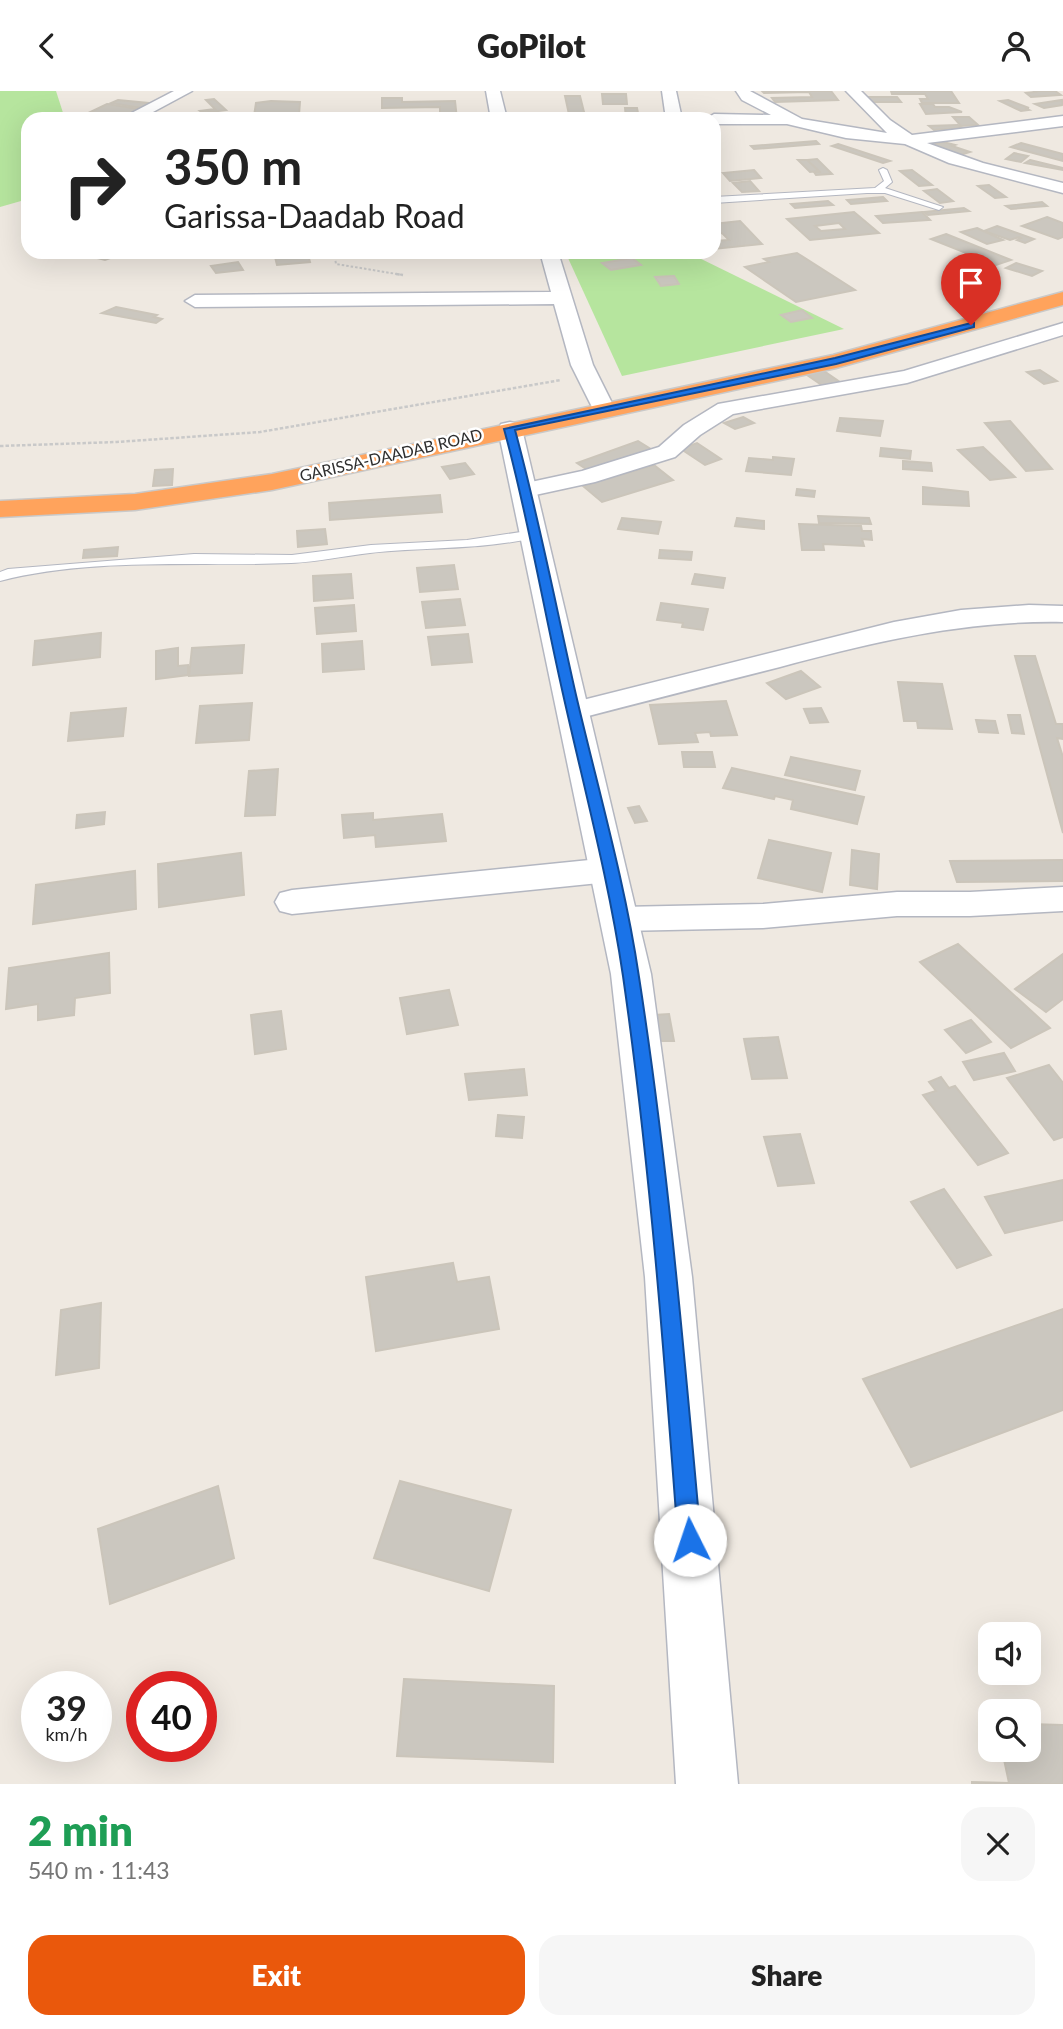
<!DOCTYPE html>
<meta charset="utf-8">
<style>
body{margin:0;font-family:Lato,sans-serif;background:#f6f6f6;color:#222;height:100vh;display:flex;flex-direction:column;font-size:26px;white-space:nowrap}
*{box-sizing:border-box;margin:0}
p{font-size:23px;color:#767676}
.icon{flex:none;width:38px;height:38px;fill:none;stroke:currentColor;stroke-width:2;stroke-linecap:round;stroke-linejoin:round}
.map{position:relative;height:1693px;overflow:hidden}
.side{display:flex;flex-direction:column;background:#fff;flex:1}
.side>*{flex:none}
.hud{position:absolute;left:21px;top:21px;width:700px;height:147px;border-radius:21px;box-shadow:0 7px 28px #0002;background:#fff;color:#222;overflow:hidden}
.fabs{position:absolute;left:978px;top:1531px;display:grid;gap:14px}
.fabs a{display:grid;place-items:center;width:63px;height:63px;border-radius:14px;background:#fff;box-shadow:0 7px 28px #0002;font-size:35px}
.speed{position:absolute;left:21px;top:1580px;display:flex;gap:14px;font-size:35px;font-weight:700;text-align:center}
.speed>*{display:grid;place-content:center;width:91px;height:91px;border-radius:50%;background:#fff;box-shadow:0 7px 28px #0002;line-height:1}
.speed small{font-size:18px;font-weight:400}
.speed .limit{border:10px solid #d22;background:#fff;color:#111}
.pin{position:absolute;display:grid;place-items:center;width:60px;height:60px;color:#fff;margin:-72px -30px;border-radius:50% 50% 50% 0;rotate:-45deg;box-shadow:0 0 7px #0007}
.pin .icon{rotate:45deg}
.me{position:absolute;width:77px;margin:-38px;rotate:356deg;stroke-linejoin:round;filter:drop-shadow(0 0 5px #0008)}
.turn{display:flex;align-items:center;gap:24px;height:147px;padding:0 28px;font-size:32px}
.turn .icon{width:91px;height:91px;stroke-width:2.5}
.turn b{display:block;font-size:49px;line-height:60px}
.round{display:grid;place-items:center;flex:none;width:74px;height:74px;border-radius:21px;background:#f6f6f6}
.summary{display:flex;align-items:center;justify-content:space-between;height:119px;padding:0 28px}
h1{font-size:42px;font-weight:800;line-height:52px;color:#1e9e55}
.button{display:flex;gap:14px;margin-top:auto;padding:14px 28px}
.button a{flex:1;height:80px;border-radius:21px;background:#ea580c;color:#fff;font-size:28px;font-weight:800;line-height:80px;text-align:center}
.button a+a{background:#f6f6f6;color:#222}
header{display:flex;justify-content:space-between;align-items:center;height:91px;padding:0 28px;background:#fff;font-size:32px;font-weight:800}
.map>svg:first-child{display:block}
.green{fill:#b6e59e}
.building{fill:#cbc7bf;stroke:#cbc5ba;stroke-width:2;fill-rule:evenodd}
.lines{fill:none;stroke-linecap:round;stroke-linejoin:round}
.lane-casing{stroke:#b4b7c1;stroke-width:2}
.street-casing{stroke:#b4b7c1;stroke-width:3}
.secondary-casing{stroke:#b4b7c1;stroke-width:3}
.highway-casing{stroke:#c9c9c9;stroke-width:3}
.path-far1{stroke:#c9c9c9;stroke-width:2;stroke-dasharray:2.5 2;stroke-linecap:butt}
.path{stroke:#c9c9c9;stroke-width:2.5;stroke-dasharray:3.5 2;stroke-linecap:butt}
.lane{fill:#fff;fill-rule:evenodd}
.street{fill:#fff;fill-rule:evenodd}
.secondary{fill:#fff;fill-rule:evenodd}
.highway{fill:#ffa35c;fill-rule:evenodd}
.route{fill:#1a73e8;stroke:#114b97;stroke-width:2}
.labels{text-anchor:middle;stroke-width:5;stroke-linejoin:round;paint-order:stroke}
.far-street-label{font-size:16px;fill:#2e2e2e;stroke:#fff}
</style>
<header><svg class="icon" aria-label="back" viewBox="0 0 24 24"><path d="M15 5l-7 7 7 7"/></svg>GoPilot<svg class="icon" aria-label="person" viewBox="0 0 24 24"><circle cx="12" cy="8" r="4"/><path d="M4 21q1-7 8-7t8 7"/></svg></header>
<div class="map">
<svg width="1063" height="1693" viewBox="0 0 1063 1693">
<rect width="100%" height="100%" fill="#efe9e1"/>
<g class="green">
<path d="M0 0H56L65 28H28V108L0 116Z"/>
<path d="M687 161 844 238 622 285 568 167Z"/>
</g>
<g class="building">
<path d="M762 0H831L838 9 775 11 772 7 812 6 809 1 764 2Z"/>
<path d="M891 0H951L959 12H922L920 8H928L925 3H892Z"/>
<path d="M1033 0H1055L1061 4 1031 6 1026 2 1035 1Z"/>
<path d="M602 3H626L627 13H603Z"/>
<path d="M565 5H580L585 25H618L619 28H570Z"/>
<path d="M868 6H897L901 11H871Z"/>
<path d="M382 7H402V11L455 10 457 28H440V16L382 17Z"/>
<path d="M214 8 226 19 203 22 200 20 215 18 206 9Z"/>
<path d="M118 9 149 12 141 17 111 12Z"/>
<path d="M1008 9 1029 17H1025L1029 19 1021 20 1000 10Z"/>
<path d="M1062 9 1063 14 1044 17 1035 13Z"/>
<path d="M271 10 300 11 299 24 254 25 256 12Z"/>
<path d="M107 13 139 18 118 28 80 26Z"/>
<path d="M920 13H933L935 16H949L962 21 926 23Z"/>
<path d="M625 17H637L639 27H626Z"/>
<path d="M953 26H969L978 34 961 35Z"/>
<path d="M958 34 962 37 934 39 929 35Z"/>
<path d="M816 50 819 53 754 58 751 55Z"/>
<path d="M943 51 955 54 952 55 970 61 960 64 931 54Z"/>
<path d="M1021 52 1063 63V70L1011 56Z"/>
<path d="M838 53 890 70 883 72 832 55Z"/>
<path d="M1014 62 1028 65 1021 71 1006 68Z"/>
<path d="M817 68 832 83 816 84 814 81H819L807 69Z"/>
<path d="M798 69H807L819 80 810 81Z"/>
<path d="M1030 69 1063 77V79L1025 72Z"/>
<path d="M754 79 761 87 730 90 723 82Z"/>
<path d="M912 79 932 94 919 95 900 80Z"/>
<path d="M750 90 759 100 742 101 733 92Z"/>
<path d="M989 94 1006 106 995 107 978 95Z"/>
<path d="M937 98 953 110 940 112 924 100Z"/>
<path d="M883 106 887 110 851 113 847 109Z"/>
<path d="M828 110 833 114 795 117 791 113Z"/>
<path d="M1042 111 1047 115 1011 118 1006 115Z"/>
<path d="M964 117 969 120 928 124 924 121Z"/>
<path d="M854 121 879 142 810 149 787 128ZM839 132 845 138 821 140 815 135Z"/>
<path d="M922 121 930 129 883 132 876 125Z"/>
<path d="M1047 126 1063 132V146L1058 148 1022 135Z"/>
<path d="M740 130 762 153 714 158V150L729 149 722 142 714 143V133Z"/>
<path d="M997 135 1034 148 1025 152 1017 149 1021 147 1019 146 1010 149 984 140Z"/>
<path d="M977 137 1003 149 987 153 961 141Z"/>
<path d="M946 143 1011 169 996 174 931 148Z"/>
<path d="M73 161H127L105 169Z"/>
<path d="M797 162 855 199 796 211 745 176 769 171 764 168Z"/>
<path d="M308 164 310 171 277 174 275 166Z"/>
<path d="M632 167 641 174 611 179 602 172Z"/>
<path d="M238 171 243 179 216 182 211 175Z"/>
<path d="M1016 172 1042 180 1032 185 1006 177Z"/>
<path d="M674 185 679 193 661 195 655 186Z"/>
<path d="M116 216 157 224 154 226 162 228 156 232 102 222Z"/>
<path d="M802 219 812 227 791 231 781 224Z"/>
<path d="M1040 279 1057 290 1044 293 1027 281Z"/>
<path d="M824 280 840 291 823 295 807 284Z"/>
<path d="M743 326 754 332 735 338 724 332Z"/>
<path d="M840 327 883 330 880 345 837 340Z"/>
<path d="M1010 330 1052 378 1026 380 985 332Z"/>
<path d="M638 350 654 360 592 382 577 372Z"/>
<path d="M697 352 721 368 705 374 681 358Z"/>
<path d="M983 356 1015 386 990 389 958 359Z"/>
<path d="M881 357 911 360 910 368 880 365Z"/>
<path d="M773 366 794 368 791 384 746 380 749 367 773 369Z"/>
<path d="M903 370 931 372 932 380 903 378Z"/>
<path d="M465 372 474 383 450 388 442 376Z"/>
<path d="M654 374 673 389 602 411 583 395Z"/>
<path d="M173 378 172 394 153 395 155 379Z"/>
<path d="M923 396 968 401 969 415 923 413Z"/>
<path d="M797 398 815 400 814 406 796 404Z"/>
<path d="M440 404 442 421 330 429 329 412Z"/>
<path d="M818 425 869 427 871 433 819 432Z"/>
<path d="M622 427 661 431 658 443 618 438Z"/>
<path d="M737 427 764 430V438L735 435Z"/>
<path d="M799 433 861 435 862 440H871L872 449 862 448 864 455 823 453 824 459H802Z"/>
<path d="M325 438 327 453 298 456 297 440Z"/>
<path d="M118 456 117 465 83 467 84 459Z"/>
<path d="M660 459 692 461 691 469 659 467Z"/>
<path d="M454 474 458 498 420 501 417 477Z"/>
<path d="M351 483 353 507 314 510 313 485Z"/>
<path d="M695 483 725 487 723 497 692 493Z"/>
<path d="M460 508 465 534 426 537 422 511Z"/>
<path d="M661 512 708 518 703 539 682 536 683 532 657 529Z"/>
<path d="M354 514 356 540 317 543 315 517Z"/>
<path d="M101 542 100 566 33 574 35 550Z"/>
<path d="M468 543 472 571 432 574 428 546Z"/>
<path d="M362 550 364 578 323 581 322 553Z"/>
<path d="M244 554 242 582 189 585 192 557Z"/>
<path d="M178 557V575L188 574V584L156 588V560Z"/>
<path d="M1015 565H1035L1056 633H1063V648L1057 647 1063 666V742Z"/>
<path d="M801 580 820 596 786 608 767 592Z"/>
<path d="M898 591 942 593 952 638 918 637 917 630H904Z"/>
<path d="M726 610 737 644 711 645 710 641 695 642 698 651 659 653 650 614Z"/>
<path d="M252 612 249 649 196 652 200 615Z"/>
<path d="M126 617 123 645 68 650 71 622Z"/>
<path d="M821 617 828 631 810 632 804 618Z"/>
<path d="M1008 624H1020L1024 643 1012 642Z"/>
<path d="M976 629 995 630 998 642 979 641Z"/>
<path d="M682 661H712L715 676H684Z"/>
<path d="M791 666 860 680 855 699 785 684Z"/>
<path d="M732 677 864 706 857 733 791 718 793 709 775 705 774 708 723 697Z"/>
<path d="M278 678 275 724 245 725 249 680Z"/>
<path d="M639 715 647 730 635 732 628 717Z"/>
<path d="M105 721 104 733 76 737 77 724Z"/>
<path d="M373 722V729L442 723 446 750 376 756 375 744 344 747 342 724Z"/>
<path d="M769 749 831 762 822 801 758 787Z"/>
<path d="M852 759 879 763 877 798 850 794Z"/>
<path d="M241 762 244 804 159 816 158 773Z"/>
<path d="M1063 769V790L957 791 950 770Z"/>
<path d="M135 780 136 818 33 833 36 794Z"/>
<path d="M958 853 1050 937 1011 957 920 871Z"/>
<path d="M109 862 110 902 75 907 74 924 38 929V913L6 918 9 877Z"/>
<path d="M1063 863V908L1046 921 1015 898Z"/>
<path d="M449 899 458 934 407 943 400 907Z"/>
<path d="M281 920 286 958 255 963 251 924Z"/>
<path d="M669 923 674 950H657L654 924Z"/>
<path d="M971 929 991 951 966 962 945 939Z"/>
<path d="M778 946 787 987 752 988 744 948Z"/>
<path d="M1004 962 1015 980 974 989 963 971Z"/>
<path d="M1049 974 1063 992V1046L1054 1049 1007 987Z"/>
<path d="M524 978 527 1004 469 1009 465 983Z"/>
<path d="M941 986 949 997 955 995 1008 1062 978 1074 923 1004 936 1000 929 991Z"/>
<path d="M498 1024 524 1026 522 1047 496 1045Z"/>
<path d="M800 1043 814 1092 778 1095 764 1046Z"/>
<path d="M1063 1089V1129L1005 1142 985 1106Z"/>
<path d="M944 1098 991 1164 957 1177 911 1111Z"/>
<path d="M453 1172 457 1191 489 1186 499 1238 376 1260 366 1186Z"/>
<path d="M101 1212 99 1277 56 1284 61 1219Z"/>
<path d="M1063 1218V1319L911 1376 863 1288Z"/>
<path d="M400 1390 511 1419 489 1500 374 1467Z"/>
<path d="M218 1395 234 1467 110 1513 98 1438Z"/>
<path d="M404 1588 554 1595 553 1671 397 1665Z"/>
<path d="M1029 1633 1063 1634V1693H972V1691L1009 1692 1002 1659H1029Z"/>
</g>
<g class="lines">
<defs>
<g id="lane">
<path d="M883 77 887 79 892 91 885 97 943 116 939 119 885 102H867L714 112V106L875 97 884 90 879 79Z"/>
<path d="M534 439 540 443 538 446C483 459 426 456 370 462 343 465 317 471 291 472 196 476 92 466 0 490V481L8 478 194 463 292 464 371 454 467 449Z"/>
</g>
<g id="street">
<path d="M174 0H192L140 28H120Z"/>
<path d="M486 0H500L507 28H491Z"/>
<path d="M662 0H676L682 28H666Z"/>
<path d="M736 0H750L802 28 887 42 846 0H861L890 29 912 44 1063 25V35L927 52 983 72 1063 92V102L949 72 905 53 846 47 787 33H714V28H706L714 23 771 24 742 9Z"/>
<path d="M540 161H558L593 274 615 318 612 323H596L593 318 571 274 554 213 195 216 185 210 195 204 551 201Z"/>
<path d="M1063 232V244L907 292 733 323 700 344 675 366 595 391 526 406 517 404 514 399 517 394 582 380 659 356 684 334 718 313 904 280Z"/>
<path d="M1029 514 1063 515V531C966 529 873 551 780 576 711 593 642 611 573 629L563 626 558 620 563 614 894 531 961 519Z"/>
<path d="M609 767 621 771 626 779 621 787 609 791 292 823 280 820 275 811 280 802 292 799Z"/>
<path d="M1063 796V820L970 825H897L763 837 621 840 609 837 604 828 609 819 621 816 763 813 897 801H970Z"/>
</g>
<path id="secondary" d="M510 331 519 333 522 338 651 883 692 1186 738 1693H676L645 1186 611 883 498 338 501 333Z"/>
<path id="highway" d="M1063 201V214L836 277 272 399 135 419 0 426V410L135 403 272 383 833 264Z"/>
</defs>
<use href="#lane" class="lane-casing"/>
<use href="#street" class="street-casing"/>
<use href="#secondary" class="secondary-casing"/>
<use href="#highway" class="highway-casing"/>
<g class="path-far1">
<path d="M334 161 336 173 403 184"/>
<path d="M152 163 169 161"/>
</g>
<g class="path">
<path d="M396 183 403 184"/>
<path d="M0 355 117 351 260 341 561 289"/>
</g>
<use href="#lane" class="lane"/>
<use href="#street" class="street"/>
<use href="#secondary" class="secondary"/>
<use href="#highway" class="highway"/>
</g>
<path class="route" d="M971 232H974V236L836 273 515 339C539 427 556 516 576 604 598 698 625 791 639 886 668 1073 684 1261 701 1449L698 1457 690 1460 682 1457 678 1449C664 1261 650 1073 623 885 609 790 584 697 563 603 543 515 528 425 504 338L835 267Z"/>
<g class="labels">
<g class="far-street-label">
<text transform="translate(391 364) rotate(-13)" y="6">GARISSA-DAADAB ROAD</text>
</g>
</g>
</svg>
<div class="fabs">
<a><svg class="icon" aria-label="sound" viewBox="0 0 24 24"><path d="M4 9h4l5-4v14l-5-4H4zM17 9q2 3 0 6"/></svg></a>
<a><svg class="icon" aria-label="search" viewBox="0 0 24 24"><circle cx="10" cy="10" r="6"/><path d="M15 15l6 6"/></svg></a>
</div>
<div class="speed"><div>39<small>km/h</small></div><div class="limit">40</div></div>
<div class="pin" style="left:971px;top:234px;background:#d93025"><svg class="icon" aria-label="arrive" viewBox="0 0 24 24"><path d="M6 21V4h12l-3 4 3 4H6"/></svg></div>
<svg class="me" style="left:690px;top:1449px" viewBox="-20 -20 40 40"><circle r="19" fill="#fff"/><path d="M0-13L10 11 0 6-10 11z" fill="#1a73e8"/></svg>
<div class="hud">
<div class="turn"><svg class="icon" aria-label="right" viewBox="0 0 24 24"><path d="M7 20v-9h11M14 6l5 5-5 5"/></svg><div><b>350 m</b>Garissa-Daadab Road</div></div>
</div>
</div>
<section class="side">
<div class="summary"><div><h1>2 min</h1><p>540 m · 11:43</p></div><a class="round"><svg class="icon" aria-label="close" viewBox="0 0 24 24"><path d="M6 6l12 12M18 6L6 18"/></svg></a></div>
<div class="button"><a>Exit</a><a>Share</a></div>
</section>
